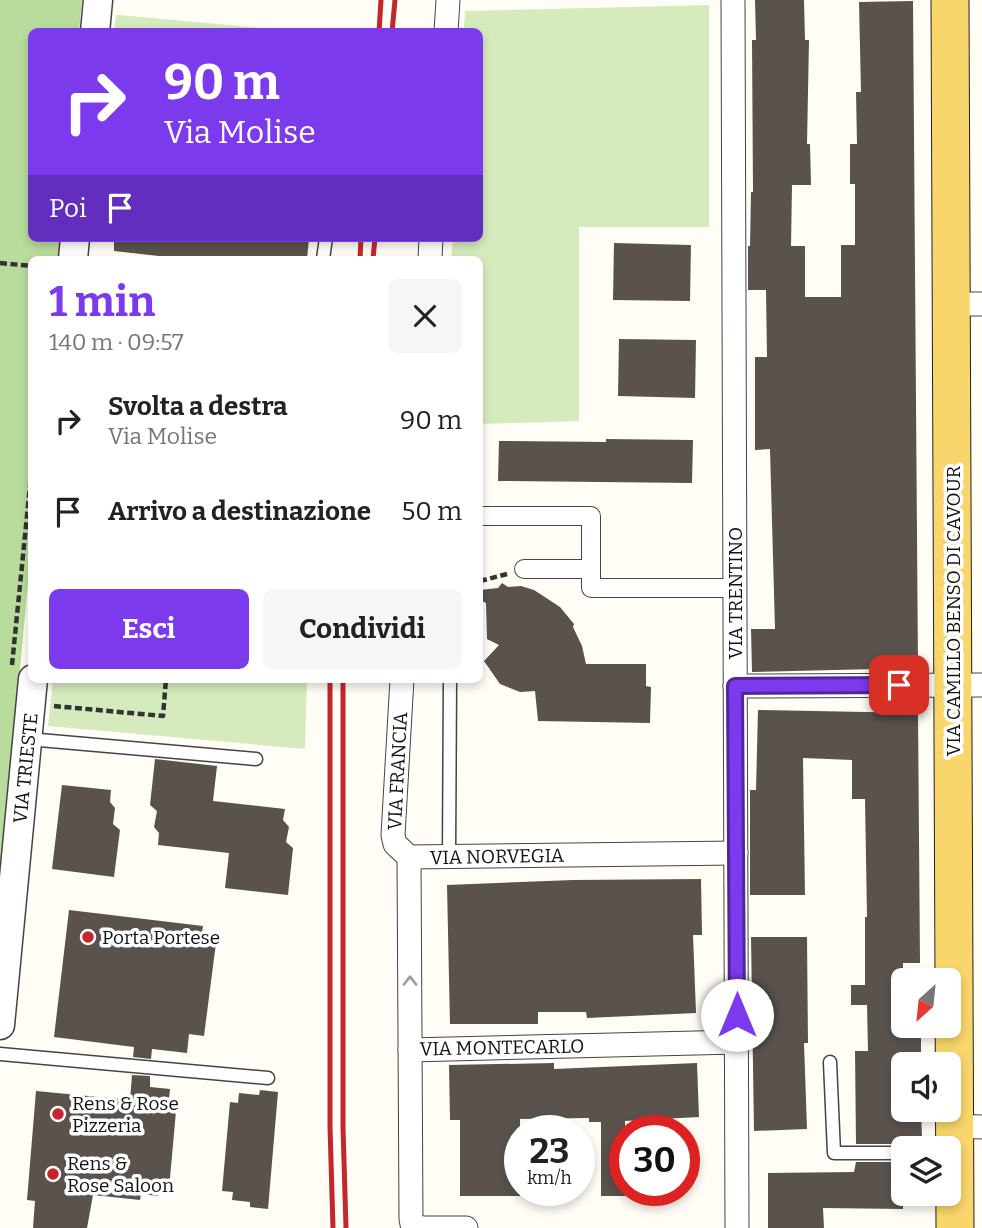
<!DOCTYPE html>
<html lang="it">
<meta charset="utf-8">
<style>
body{margin:0;font-family:Bitter,serif;background:#f6f6f6;color:#222;height:100vh;display:flex;flex-direction:column;font-size:26px;white-space:nowrap}
*{box-sizing:border-box;margin:0}
p{font-size:23px;color:#767676}
.icon{flex:none;width:38px;height:38px;fill:none;stroke:currentColor;stroke-width:2;stroke-linecap:round;stroke-linejoin:round}
.map{position:relative;flex:1;overflow:hidden}
.panel{position:absolute;left:28px;top:256px;width:455px;height:427px;display:flex;flex-direction:column;background:#fff;border-radius:10px;box-shadow:0 4px 10px #0003}
.panel>*{flex:none}
.hud{position:absolute;left:28px;top:28px;width:455px;height:214px;border-radius:10px;box-shadow:0 4px 10px #0003;background:#7c3aed;color:#fff;overflow:hidden}
.needle{width:46px;rotate:207deg}
.controls{position:absolute;left:891px;top:968px;display:grid;gap:14px}
.controls a{display:grid;place-items:center;width:70px;height:70px;border-radius:10px;background:#fff;box-shadow:0 4px 10px #0003;font-size:35px}
.speed{position:absolute;left:504px;top:1115px;display:flex;gap:14px;font-size:35px;font-weight:700;text-align:center}
.speed>*{display:grid;place-content:center;width:91px;height:91px;border-radius:50%;background:#fff;box-shadow:0 4px 10px #0003;line-height:1}
.speed small{font-size:18px;font-weight:400}
.speed .limit{border:10px solid #d22;background:#fff;color:#111}
.pin{position:absolute;display:grid;place-items:center;width:60px;height:60px;color:#fff;margin:-30px;border-radius:14px;box-shadow:0 4px 10px #0006}
.me{position:absolute;width:77px;margin:-38px;rotate:0deg;stroke-linejoin:round;filter:drop-shadow(0 0 5px #0008)}
.turn{display:flex;align-items:center;gap:24px;height:147px;padding:0 21px;font-size:32px}
.turn .icon{width:91px;height:91px;stroke-width:2.5}
.turn b{display:block;font-size:49px;line-height:60px}
.then{display:flex;align-items:center;height:66px;padding:0 21px;background:#0003;gap:14px;font-size:26px}
.round{display:grid;place-items:center;flex:none;width:74px;height:74px;border-radius:10px;background:#f6f6f6}
.overview{display:flex;align-items:center;justify-content:space-between;height:119px;padding:0 21px}
h1{font-size:42px;font-weight:700;line-height:52px;color:#7c3aed}
.cta{display:flex;gap:14px;margin-top:auto;padding:14px 21px}
.cta a{flex:1;height:80px;border-radius:10px;background:#7c3aed;color:#fff;font-size:28px;font-weight:700;line-height:80px;text-align:center}
.cta a+a{background:#f6f6f6;color:#222}
ul{padding:0;list-style:none}
li{display:flex;align-items:center;gap:21px;height:91px;padding:0 21px}
li div{flex:1}
li b{display:block;font-size:26px}
li em{font-style:normal}
.map>svg:first-child{display:block}
.green{fill:#d5ebbd}
.forest{fill:#b9dc9c}
.building{fill:#5a524d}
.lines{fill:none;stroke-linecap:round;stroke-linejoin:round}
.service-casing{stroke:#444;stroke-width:15}
.pedestrian-casing{stroke:#444;stroke-width:20}
.minor-casing{stroke:#444;stroke-width:25}
.tertiary-casing{stroke:#444;stroke-width:31}
.primary-casing{stroke:#222;stroke-width:39}
.path{stroke:#333;stroke-width:4.5;stroke-dasharray:7 3.5;stroke-linecap:butt}
.service{stroke:#fff;stroke-width:12}
.pedestrian{stroke:#fff;stroke-width:18}
.minor{stroke:#fff;stroke-width:23}
.tertiary{stroke:#fff;stroke-width:28}
.primary{stroke:#f9d66b;stroke-width:37}
.rail{stroke:#c4262e;stroke-width:5}
.oneway{stroke:#a0a0a0}
.route-casing{stroke:#51269a;stroke-width:18}
.route{stroke:#7c3aed;stroke-width:12}
.poi-dot{fill:#c4262e;stroke:#fff;stroke-width:2.5}
.labels{text-anchor:middle;stroke-width:7;stroke-linejoin:round;paint-order:stroke}
.street-label{font-size:19px;fill:#111;stroke:#fff}
.poi-label{font-size:19px;fill:#111;stroke:#fff;text-anchor:start}
</style>
<div class="map">
<svg width="982" height="1228" viewBox="0 0 982 1228">
<rect width="100%" height="100%" fill="#fffdf5"/>
<g class="green">
<path d="M709 5V227H579V421L480 424V259H451L453 238H480V32L464 31 465 11Z"/>
<path d="M116 15H119L293 31H114Z"/>
<path d="M53 679H307L305 749 48 726Z"/>
</g>
<path class="forest" d="M0 0H82L79 31 32 32V238H60L58 259H32L31 551 0 884Z"/>
<g class="building">
<path d="M755 0H804L805 40H809L807 144H810L811 185H792L791 246H805V297H841V245H855V184H850V144H857L856 92H861L859 2 913 1 918 668 752 672 751 629H775L770 449 755 450V357H767L766 290H748V246H750L751 192H753L752 40H756Z"/>
<path d="M114 238H309L307 259H186L114 251Z"/>
<path d="M614 243 691 245 690 301 613 300Z"/>
<path d="M619 339 696 340 695 398 618 396Z"/>
<path d="M606 439 693 440 692 483 498 481 499 441 606 442Z"/>
<path d="M502 583 508 587 521 586 534 590 560 607 574 624 573 627 582 646 586 664H646V686L651 687 650 723 538 721 535 691 520 692 500 684 484 661 499 645 487 639 486 603 480 600V590L498 588Z"/>
<path d="M758 710 918 713 920 963H903V1026H921V1064H903V1110H921L922 1137H903V1144H856L855 1051H868L867 1005H851V985H865V917H867L865 799H852V760L803 758 805 895H750V790H756Z"/>
<path d="M155 759 217 766 213 801 285 809 283 820 289 827 286 842 293 848 288 895 225 888 229 853 158 845 159 833 154 827 157 811 150 805Z"/>
<path d="M62 785 111 790 110 802 115 808 113 824 120 830 114 877 52 869Z"/>
<path d="M701 879 702 935H693L696 1013 587 1018 586 1012H538V1024H450L447 885 573 880Z"/>
<path d="M69 910 203 926 201 941 216 943 204 1036 189 1034 187 1053 152 1049 151 1059 133 1057 134 1047 54 1037Z"/>
<path d="M751 937H807L808 1043H804L807 1129 754 1131Z"/>
<path d="M554 1063V1069L697 1063 699 1117 625 1121V1196H601V1122H589V1118L520 1119V1196H460V1120H450L449 1065Z"/>
<path d="M132 1075 150 1076V1087L170 1089 169 1099 177 1100 169 1189 159 1188 158 1196 141 1194 140 1200 93 1195 87 1228H33L35 1201 27 1200 36 1091 130 1100Z"/>
<path d="M260 1090 278 1092 268 1209 250 1207V1202L232 1200 233 1192 222 1191 230 1102 238 1103 239 1093 259 1095Z"/>
<path d="M856 1162H903V1209L823 1208 824 1228H768V1173L854 1172Z"/>
</g>
<g class="lines">
<defs>
<g id="service">
<path d="M323 259 326 238"/>
<path d="M28 739 256 759"/>
<path d="M449 857 450 679"/>
<path d="M0 1054 268 1078"/>
<path d="M830 1062 834 1153H903"/>
</g>
<g id="pedestrian">
<path d="M480 516H591V588H735"/>
<path d="M524 569H591"/>
</g>
<g id="minor">
<path d="M733 0 737 1228"/>
<path d="M446 32 448 0"/>
<path d="M430 259 431 238"/>
<path d="M952 304H982"/>
<path d="M402 679 393 835 395 844 409 857"/>
<path d="M735 686 982 685"/>
<path d="M409 857 411 1219 412 1224 421 1228"/>
<path d="M409 857 736 853"/>
<path d="M410 1050 737 1042"/>
<path d="M954 1126 982 1127"/>
<path d="M425 1228H466"/>
</g>
<g id="tertiary">
<path d="M95 32 98 0"/>
<path d="M73 259 75 238"/>
<path d="M0 1025 33 679"/>
</g>
<path id="primary" d="M950 0 955 1228"/>
</defs>
<use href="#service" class="service-casing"/>
<use href="#pedestrian" class="pedestrian-casing"/>
<use href="#minor" class="minor-casing"/>
<use href="#tertiary" class="tertiary-casing"/>
<use href="#primary" class="primary-casing"/>
<g class="path">
<path d="M0 263 32 266"/>
<path d="M480 581 507 574"/>
<path d="M12 665 32 466"/>
<path d="M54 706 163 716 166 679"/>
</g>
<use href="#service" class="service"/>
<use href="#pedestrian" class="pedestrian"/>
<use href="#minor" class="minor"/>
<use href="#tertiary" class="tertiary"/>
<use href="#primary" class="primary"/>
<g class="rail">
<path d="M379 32 381 0"/>
<path d="M392 32 395 0"/>
<path d="M360 259 361 238"/>
<path d="M373 259 375 238"/>
<path d="M330 679V1127L333 1228"/>
<path d="M343 679V1127L346 1228"/>
</g>
</g>
<defs><path id="oneway-chevron" d="M-2-3.5L2.5 0L-2 3.5" fill="none" stroke-width="1.6" stroke-linecap="round" stroke-linejoin="round" transform="scale(1.75)"/></defs>
<use class="oneway" href="#oneway-chevron" transform="translate(410 981) rotate(-90)"/>
<g class="lines">
<defs>
<path id="route" d="M737 1015 735 686 899 685"/>
</defs>
<use href="#route" class="route-casing"/>
<use href="#route" class="route"/>
</g>
<g class="poi-dot">
<circle cx="88" cy="937" r="7"/>
<circle cx="58" cy="1114" r="7"/>
<circle cx="53" cy="1174" r="7"/>
</g>
<g class="labels">
<g class="street-label">
<text transform="translate(735 593) rotate(-90)" y="7">VIA TRENTINO</text>
<text transform="translate(953 611) rotate(-90)" y="7">VIA CAMILLO BENSO DI CAVOUR</text>
<text transform="translate(25 768) rotate(-84)" y="7">VIA TRIESTE</text>
<text transform="translate(397 771) rotate(-87)" y="7">VIA FRANCIA</text>
<text transform="translate(497 856) rotate(-1)" y="7">VIA NORVEGIA</text>
<text transform="translate(502 1047) rotate(-1)" y="7">VIA MONTECARLO</text>
</g>
<g class="poi-label">
<text x="102" y="944">Porta Portese</text>
<text x="72" y="1110">Rens &amp; Rose<tspan x="72" dy="22">Pizzeria</tspan></text>
<text x="67" y="1170">Rens &amp;<tspan x="67" dy="22">Rose Saloon</tspan></text>
</g>
</g>
</svg>
<div class="controls">
<a><svg class="needle" viewBox="-14 -14 28 28"><path d="M0-13l5 13h-10z" fill="#e53935"/><path d="M0 13l5-13h-10z" fill="#767676"/></svg></a>
<a><svg class="icon" aria-label="sound" viewBox="0 0 24 24"><path d="M4 9h4l5-4v14l-5-4H4zM17 9q2 3 0 6"/></svg></a>
<a><svg class="icon" aria-label="layers" viewBox="0 0 24 24"><path d="M12 4l9 5-9 5-9-5zM3 14l9 5 9-5"/></svg></a>
</div>
<div class="speed"><div>23<small>km/h</small></div><div class="limit">30</div></div>
<div class="pin" style="left:899px;top:685px;background:#d93025"><svg class="icon" aria-label="arrive" viewBox="0 0 24 24"><path d="M6 21V4h12l-3 4 3 4H6"/></svg></div>
<svg class="me" style="left:737px;top:1015px" viewBox="-20 -20 40 40"><circle r="19" fill="#fff"/><path d="M0-13L10 11 0 6-10 11z" fill="#7c3aed"/></svg>
<div class="hud">
<div class="turn"><svg class="icon" aria-label="right" viewBox="0 0 24 24"><path d="M7 20v-9h11M14 6l5 5-5 5"/></svg><div><b>90 m</b>Via Molise</div></div>
<div class="then">Poi<svg class="icon" aria-label="arrive" viewBox="0 0 24 24"><path d="M6 21V4h12l-3 4 3 4H6"/></svg></div>
</div>
<section class="panel">
<div class="overview"><div><h1>1 min</h1><p>140 m · 09:57</p></div><a class="round"><svg class="icon" aria-label="close" viewBox="0 0 24 24"><path d="M6 6l12 12M18 6L6 18"/></svg></a></div>
<ul>
<li><svg class="icon" aria-label="right" viewBox="0 0 24 24"><path d="M7 20v-9h11M14 6l5 5-5 5"/></svg><div><b>Svolta a destra</b><p>Via Molise</p></div><em>90 m</em></li>
<li><svg class="icon" aria-label="arrive" viewBox="0 0 24 24"><path d="M6 21V4h12l-3 4 3 4H6"/></svg><div><b>Arrivo a destinazione</b></div><em>50 m</em></li>
</ul>
<div class="cta"><a>Esci</a><a>Condividi</a></div>
</section>
</div>
